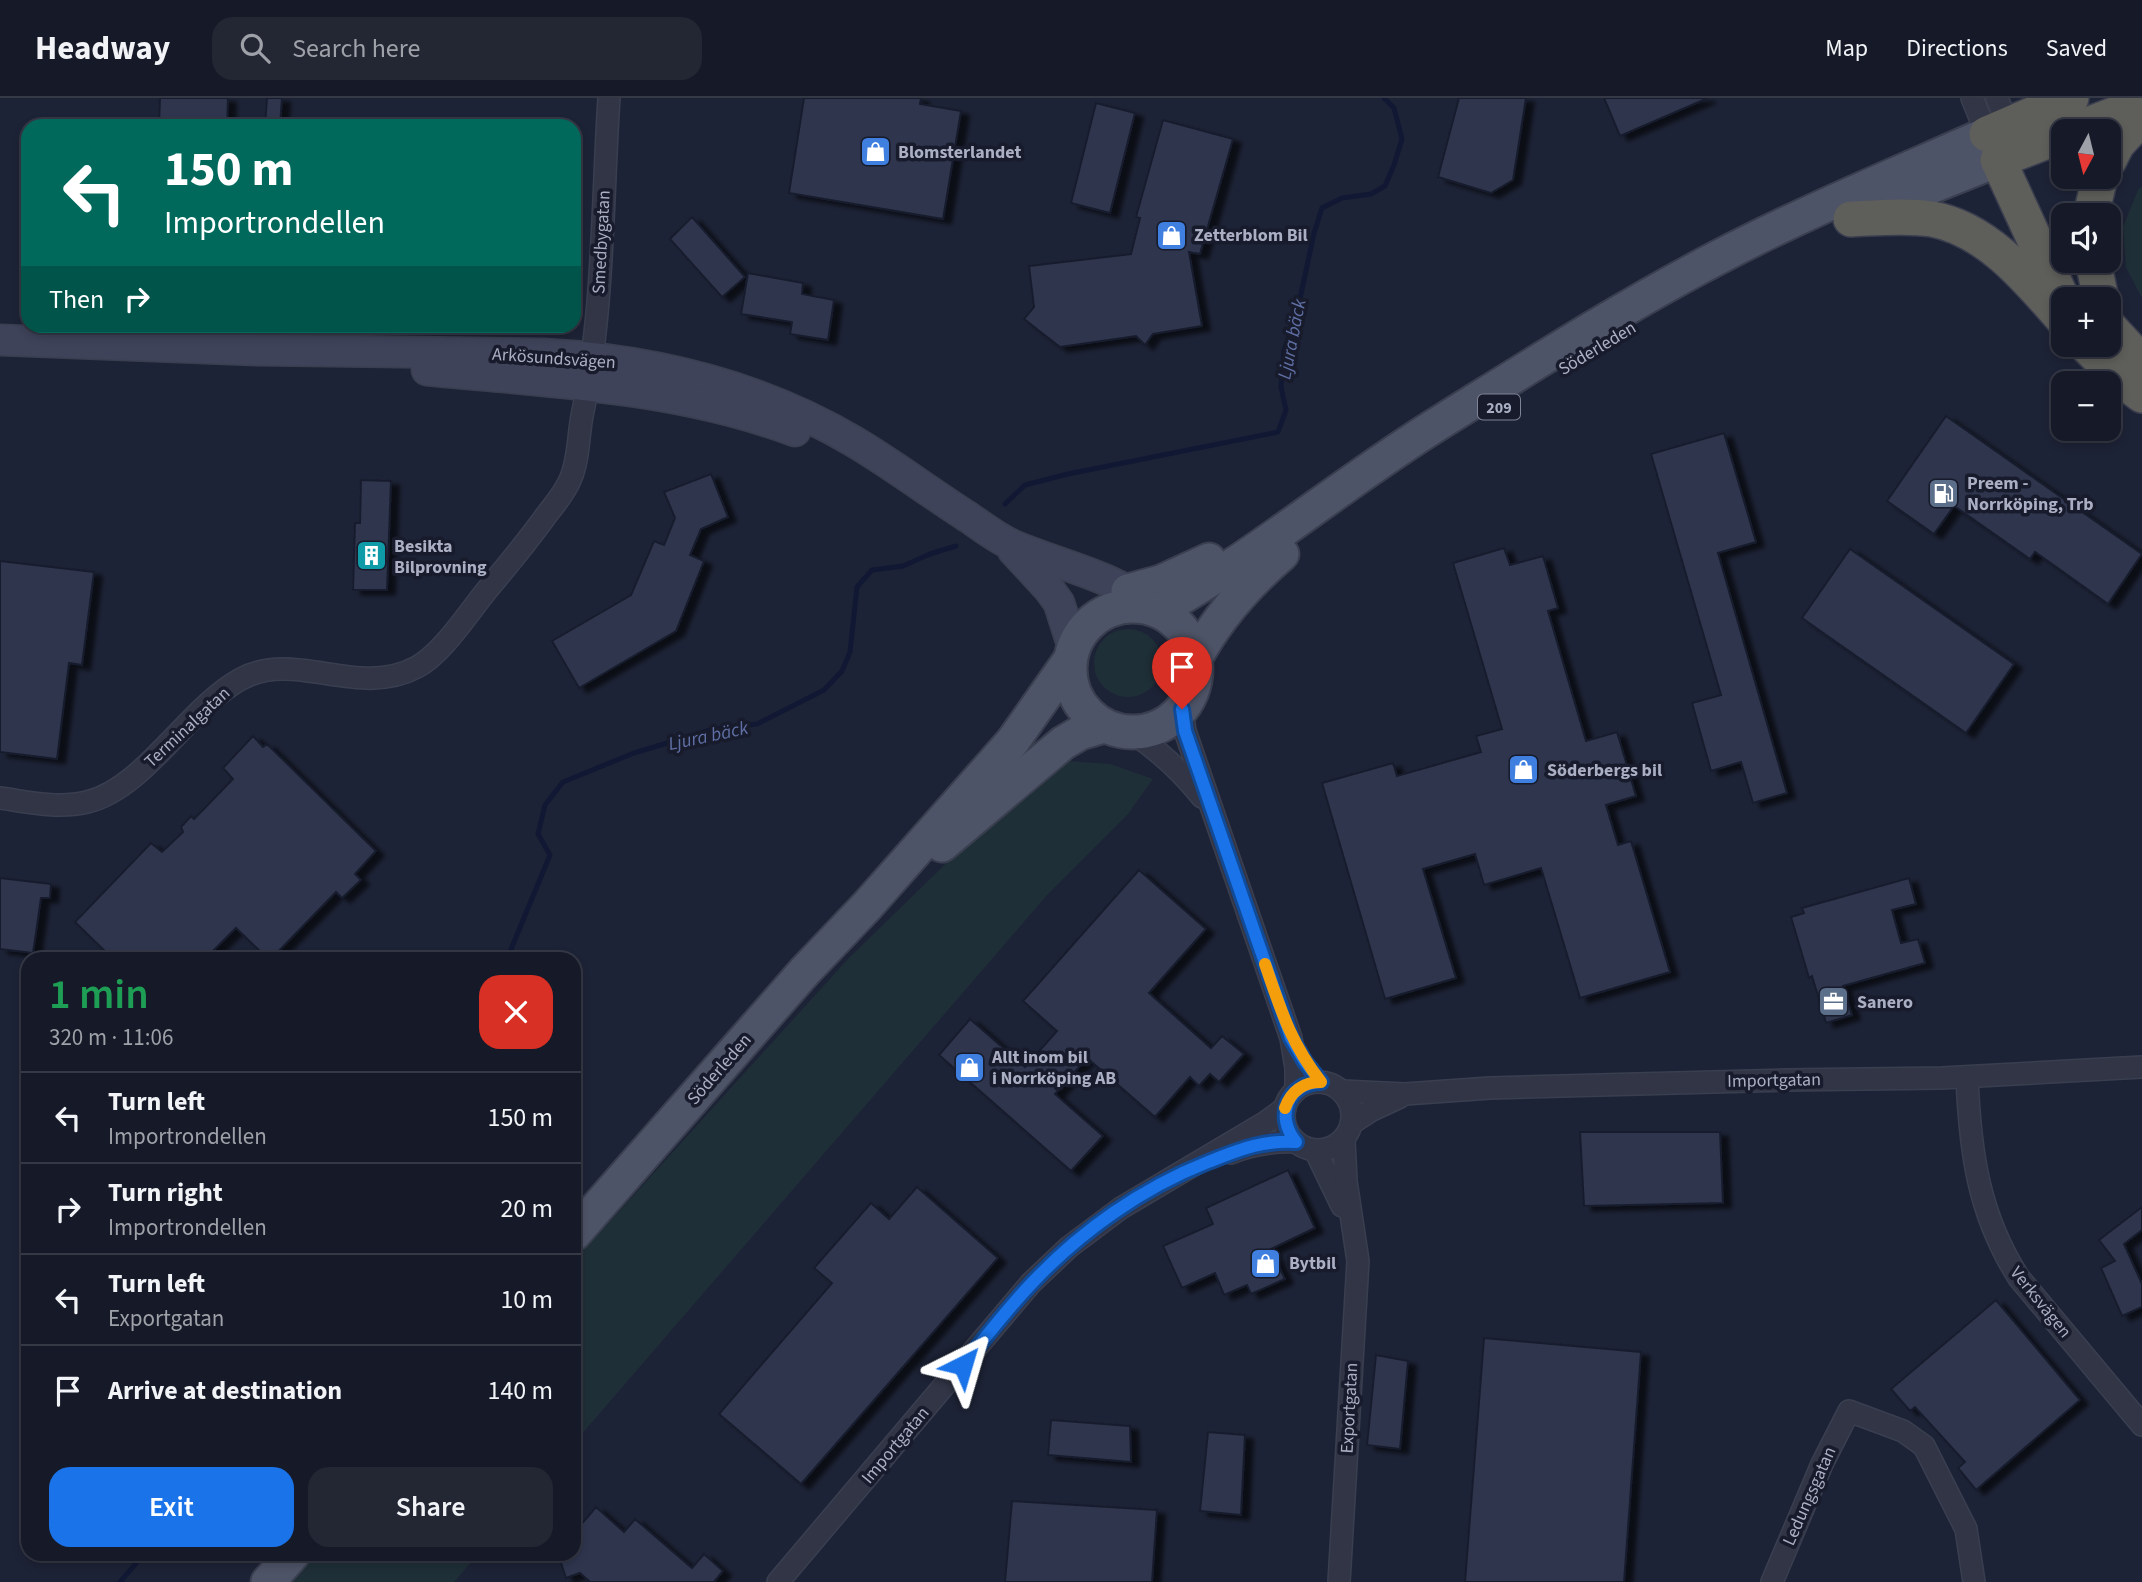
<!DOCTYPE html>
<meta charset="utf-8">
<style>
body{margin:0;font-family:"Source Sans 3",sans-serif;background:#232734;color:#f1f3f6;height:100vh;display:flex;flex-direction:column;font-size:26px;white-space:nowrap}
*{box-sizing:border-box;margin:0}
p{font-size:23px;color:#9ea1a8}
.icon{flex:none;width:38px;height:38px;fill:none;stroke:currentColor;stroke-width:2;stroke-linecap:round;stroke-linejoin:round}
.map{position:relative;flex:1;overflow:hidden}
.drawer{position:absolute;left:21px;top:854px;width:560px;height:609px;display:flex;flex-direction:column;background:#161a28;border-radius:21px;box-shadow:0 4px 10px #0003,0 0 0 2px #353845}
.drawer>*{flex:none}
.hud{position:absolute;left:21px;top:21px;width:560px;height:214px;border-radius:21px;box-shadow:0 4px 10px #0003,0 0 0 2px #353845;background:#00695c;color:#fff;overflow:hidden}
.needle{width:46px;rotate:187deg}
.controls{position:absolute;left:2051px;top:21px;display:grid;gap:14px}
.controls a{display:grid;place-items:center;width:70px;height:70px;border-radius:14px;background:#161a28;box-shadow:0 4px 10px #0003,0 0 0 2px #353845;font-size:35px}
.pin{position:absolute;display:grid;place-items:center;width:60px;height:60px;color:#fff;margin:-72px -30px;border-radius:50% 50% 50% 0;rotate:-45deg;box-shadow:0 0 7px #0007}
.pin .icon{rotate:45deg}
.me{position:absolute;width:77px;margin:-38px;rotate:40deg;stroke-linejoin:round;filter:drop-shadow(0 0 5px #0008)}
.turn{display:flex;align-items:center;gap:24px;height:147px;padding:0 28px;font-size:32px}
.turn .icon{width:91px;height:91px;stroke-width:2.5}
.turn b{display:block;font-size:49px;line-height:60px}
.then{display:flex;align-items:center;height:66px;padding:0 28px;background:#0003;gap:14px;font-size:26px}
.round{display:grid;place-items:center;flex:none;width:74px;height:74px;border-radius:21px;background:#232734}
.summary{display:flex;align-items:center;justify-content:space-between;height:119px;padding:0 28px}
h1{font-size:42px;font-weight:600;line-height:52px;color:#1e9e55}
.primary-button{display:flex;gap:14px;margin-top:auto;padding:14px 28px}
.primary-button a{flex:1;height:80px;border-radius:21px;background:#1a73e8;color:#fff;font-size:28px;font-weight:600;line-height:80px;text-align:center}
.primary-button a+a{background:#232734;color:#f1f3f6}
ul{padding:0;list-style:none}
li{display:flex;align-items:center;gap:21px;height:91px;padding:0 28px;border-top:2px solid #353845}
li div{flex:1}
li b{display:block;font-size:26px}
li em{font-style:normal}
header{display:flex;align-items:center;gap:42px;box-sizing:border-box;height:98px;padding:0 35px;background:#161a28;border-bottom:2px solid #353845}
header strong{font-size:33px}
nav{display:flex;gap:38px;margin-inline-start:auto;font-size:24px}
.search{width:490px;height:63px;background:#232734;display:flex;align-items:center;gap:18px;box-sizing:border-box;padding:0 24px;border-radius:21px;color:#9ea1a8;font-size:26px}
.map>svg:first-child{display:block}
.green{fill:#1f2f37}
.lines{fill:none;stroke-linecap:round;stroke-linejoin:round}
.stream{stroke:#111833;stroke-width:5}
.building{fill:#2f364d;stroke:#191d2d;stroke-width:2;filter:url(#shadow)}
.minor-casing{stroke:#3a3f50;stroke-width:24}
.secondary-casing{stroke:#3a3f50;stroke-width:33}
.primary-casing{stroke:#3a3f50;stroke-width:37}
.trunk-casing{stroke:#393d4e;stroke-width:38}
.minor{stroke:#313546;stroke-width:21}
.secondary{stroke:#3e435a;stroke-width:30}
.primary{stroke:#4e5467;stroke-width:33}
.trunk{stroke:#5e5e5a;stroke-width:35}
.route-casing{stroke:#114b97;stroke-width:18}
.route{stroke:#1a73e8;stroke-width:12}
.slow{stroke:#f59e0b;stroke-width:12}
.labels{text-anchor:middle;stroke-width:7;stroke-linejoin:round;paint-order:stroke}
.shield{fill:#171b2b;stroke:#7e8396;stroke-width:2}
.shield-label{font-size:16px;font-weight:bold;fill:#aaafc4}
.poi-label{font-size:18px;font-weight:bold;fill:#aaafc4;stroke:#171b2b;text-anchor:start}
.street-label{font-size:18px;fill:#aaafc4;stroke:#171b2b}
.water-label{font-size:19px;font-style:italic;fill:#6070a6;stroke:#171b2b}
</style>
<header>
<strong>Headway</strong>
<div class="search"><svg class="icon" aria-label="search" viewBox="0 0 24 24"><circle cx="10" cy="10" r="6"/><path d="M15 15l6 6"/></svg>Search here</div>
<nav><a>Map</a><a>Directions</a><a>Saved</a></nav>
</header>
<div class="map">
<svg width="2142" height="1484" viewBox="0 0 2142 1484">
<defs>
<filter id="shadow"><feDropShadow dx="8" dy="4.5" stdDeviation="2" flood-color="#0009"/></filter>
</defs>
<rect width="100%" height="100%" fill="#1d2336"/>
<g class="green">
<path d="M2142 89V200L2126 169 2123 129 2138 92Z"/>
<circle cx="1128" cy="565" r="34"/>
<path d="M1052 662 1110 666 1153 681 1128 716 1048 796 574 1345V1163L848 861Z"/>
<path d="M317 1456H478L454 1484H292Z"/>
</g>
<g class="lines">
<g class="stream">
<path d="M1005 406 1025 387 1068 376 1278 334 1286 312 1281 289 1284 253 1297 215 1314 135 1322 110 1342 100 1371 96 1385 88 1394 67 1402 41 1394 10 1384 0"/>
<path d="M507 861 550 757 538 736 545 707 563 684 634 655 714 631 757 626 824 592 842 573 850 554 857 489 872 472 903 468 930 456 956 448"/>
<path d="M120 1484 144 1456"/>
</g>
</g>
<g class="building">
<path d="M160 0H228L227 28H159Z"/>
<path d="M267 0H282L280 28H265Z"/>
<path d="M804 0H921L920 6 961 13 943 121 789 95Z"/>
<path d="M1459 0H1526L1513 82 1491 95 1438 79Z"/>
<path d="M1604 0H1708L1620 38Z"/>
<path d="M1096 5 1135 15 1110 115 1071 105Z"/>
<path d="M1163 22 1233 41 1200 156 1189 154 1202 228 1153 236 1145 247 1136 238 1060 249 1024 221 1034 209 1029 168 1131 156 1140 120 1136 119Z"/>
<path d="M692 119 745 179 722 199 670 141Z"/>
<path d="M748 175 803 185 802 196 834 202 828 242 790 236 792 224 741 216Z"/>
<path d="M1946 318 2142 456 2108 506 2035 454 2030 461 1954 408 1934 436 1887 403Z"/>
<path d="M1724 335 1756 444 1718 455 1787 695 1753 705 1741 664 1711 673 1692 605 1721 597 1651 356Z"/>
<path d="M711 376 728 419 701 431 690 457 704 463 676 533 579 590 552 543 631 497 654 443 664 447 675 420 664 394Z"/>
<path d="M361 382 391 383 387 492H353L355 425H360Z"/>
<path d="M1504 450 1510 467 1543 458 1558 510 1548 513 1586 643 1617 634 1636 698 1606 707 1618 747 1631 743 1670 874 1580 900 1541 770 1484 787 1475 756 1423 771 1456 880 1385 901 1322 685 1393 665 1397 678 1481 654 1476 638 1502 631 1453 465Z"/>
<path d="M1850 451 2014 566 1966 635 1802 520Z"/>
<path d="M0 463 94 474 82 567 69 565 57 661 0 654Z"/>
<path d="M253 638 263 649 267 646 376 753 355 776 361 782 342 800 336 794 271 861H268L236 830 205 861H113L75 824 151 745 162 754 183 734 181 729 191 718 194 721 233 681 223 670Z"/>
<path d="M1139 772 1206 831 1149 895 1211 950 1222 938 1244 956 1219 984 1210 976 1199 988 1190 979 1155 1019 1087 960 1055 996 1103 1038 1071 1073 939 957 970 921 1025 969 1057 933 1023 903Z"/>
<path d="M0 780 51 786 50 800H41L33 855 0 851Z"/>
<path d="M1909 780 1916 806 1892 812 1901 845 1918 841 1925 865 1843 888 1852 917 1826 925 1812 878 1809 880 1791 819 1804 815 1802 810Z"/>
<path d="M1580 1034H1720L1723 1105 1584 1108Z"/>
<path d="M1288 1072 1315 1130 1271 1151 1285 1181 1251 1196 1247 1187 1224 1197 1215 1175 1182 1190 1163 1148 1213 1126 1206 1110Z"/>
<path d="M917 1089 998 1160 801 1386 719 1316 832 1185 814 1170 871 1105 889 1121Z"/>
<path d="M2142 1109V1132L2124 1146 2142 1186V1209L2122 1218 2101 1170 2115 1163 2099 1142Z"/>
<path d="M1996 1202 2080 1302 1976 1392 1958 1370 1965 1364 1915 1309 1910 1313 1891 1291Z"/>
<path d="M1484 1240 1641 1254 1624 1484H1465Z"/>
<path d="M1376 1257 1408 1263 1400 1351 1367 1347Z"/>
<path d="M1051 1322 1130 1328 1131 1364 1048 1357Z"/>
<path d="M1208 1334 1245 1337 1241 1417 1200 1413Z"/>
<path d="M1012 1403 1157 1412 1152 1484H1005Z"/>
<path d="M596 1409 624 1434 635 1421 692 1470 704 1456 723 1473 714 1484H590L580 1475 566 1480 558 1456H574V1435Z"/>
</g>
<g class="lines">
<defs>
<g id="minor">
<path d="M1972 0 1991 47"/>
<path d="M1997 0 2012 36"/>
<path d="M1182 611 1185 633 1291 940 1296 970V992"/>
<path d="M1132 635C1160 653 1181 673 1202 699"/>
<path d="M0 700C29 704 58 711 87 704 144 691 188 610 241 581 296 551 357 601 417 569 442 556 469 514 487 492 507 468 527 444 545 419 554 407 564 396 570 382 579 362 578 339 582 318 604 214 602 106 609 0"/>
<path d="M1967 979C1970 1053 1978 1116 2019 1180L2142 1327"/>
<circle cx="1318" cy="1018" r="34"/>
<path d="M1342 993 1405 996 1490 990 1786 982 1942 980 2142 969"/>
<path d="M1352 1025 1372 1012 1400 999"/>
<path d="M1315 1052 1342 1108"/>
<path d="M1231 1055C1253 1046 1272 1043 1296 1044"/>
<path d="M778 1484 1031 1185 1069 1149 1121 1110 1266 1024 1285 1010"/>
<path d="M1339 1484 1358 1163 1346 1083 1344 1042"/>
<path d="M1772 1484 1822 1366 1849 1313 1903 1333 1924 1348 1966 1431 1974 1484"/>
</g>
<g id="secondary">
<path d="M0 242 256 252 545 256C652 262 760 288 853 343 892 366 929 394 968 419 981 428 994 438 1008 445 1047 464 1117 478 1147 507"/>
<path d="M427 272C550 284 678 289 795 333"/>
<path d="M1013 452 1049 491 1059 505 1073 549"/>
</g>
<g id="primary">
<path d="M1858 118 1998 62"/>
<path d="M1128 493 1161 484 1209 462"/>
<circle cx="1133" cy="571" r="63"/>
<path d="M1158 513C1259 457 1346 382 1444 322 1534 266 1623 209 1717 160 1805 114 1897 76 1987 36"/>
<path d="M1195 561C1217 520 1246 487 1282 456"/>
<path d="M942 747 1063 645 1080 635 1104 628"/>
<path d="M574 1136 805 873 867 808 1013 643 1070 562"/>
<path d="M268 1484 293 1456"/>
</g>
<g id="trunk">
<path d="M2072 33 2142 6"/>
<path d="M1987 36 2071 0"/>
<path d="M2109 62 2117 46 2142 19"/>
<path d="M2091 117 2100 79"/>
<path d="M1851 121C1878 120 1905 117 1932 121 1987 131 2028 181 2063 221"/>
<path d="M2093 163 2101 201"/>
<path d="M2062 201 1998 62 2063 37"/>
<path d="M2109 229 2132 254 2142 261"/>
<path d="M2086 247 2118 279 2142 297"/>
</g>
</defs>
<use href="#minor" class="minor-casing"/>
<use href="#secondary" class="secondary-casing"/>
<use href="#primary" class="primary-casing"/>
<use href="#trunk" class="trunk-casing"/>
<use href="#minor" class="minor"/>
<use href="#secondary" class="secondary"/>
<use href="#primary" class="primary"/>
<use href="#trunk" class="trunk"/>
</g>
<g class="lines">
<defs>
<path id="route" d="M963 1267C986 1239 1008 1210 1032 1185 1081 1133 1142 1090 1208 1064 1239 1052 1261 1042 1296 1044 1275 1019 1287 985 1321 984L1305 964 1291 940 1185 633 1182 611"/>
</defs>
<use href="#route" class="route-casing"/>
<use href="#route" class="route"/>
<path class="slow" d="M1265 866C1281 912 1290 944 1321 984 1304 984 1291 993 1285 1010"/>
</g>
<defs>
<symbol id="shop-square" viewBox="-11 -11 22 22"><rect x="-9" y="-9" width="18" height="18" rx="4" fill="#3f7fe0" stroke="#171b2b"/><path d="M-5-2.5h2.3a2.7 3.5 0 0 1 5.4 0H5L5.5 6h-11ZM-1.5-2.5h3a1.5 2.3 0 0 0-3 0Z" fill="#fff"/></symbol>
<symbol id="fuel-square" viewBox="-11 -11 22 22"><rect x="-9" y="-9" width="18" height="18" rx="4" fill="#5c6f8a" stroke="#171b2b"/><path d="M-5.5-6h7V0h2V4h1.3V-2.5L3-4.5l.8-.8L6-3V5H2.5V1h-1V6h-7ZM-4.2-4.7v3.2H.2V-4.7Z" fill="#fff"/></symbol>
<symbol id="building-square" viewBox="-11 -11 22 22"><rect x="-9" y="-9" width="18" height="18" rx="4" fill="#0f9aa8" stroke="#171b2b"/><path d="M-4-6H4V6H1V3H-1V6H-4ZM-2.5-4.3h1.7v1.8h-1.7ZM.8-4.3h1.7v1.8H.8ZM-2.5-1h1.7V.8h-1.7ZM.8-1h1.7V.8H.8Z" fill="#fff"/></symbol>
<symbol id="office-square" viewBox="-11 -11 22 22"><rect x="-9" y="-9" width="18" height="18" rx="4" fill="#5c6f8a" stroke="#171b2b"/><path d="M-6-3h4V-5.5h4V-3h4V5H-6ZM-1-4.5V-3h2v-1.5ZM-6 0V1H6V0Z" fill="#fff"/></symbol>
</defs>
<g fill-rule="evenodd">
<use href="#shop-square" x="858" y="36" width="35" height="35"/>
<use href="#shop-square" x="1154" y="120" width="35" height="35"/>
<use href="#fuel-square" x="1926" y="378" width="35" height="35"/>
<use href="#building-square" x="354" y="440" width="35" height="35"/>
<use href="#shop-square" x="1506" y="654" width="35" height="35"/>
<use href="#office-square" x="1816" y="886" width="35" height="35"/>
<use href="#shop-square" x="952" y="952" width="35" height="35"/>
<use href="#shop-square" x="1248" y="1148" width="35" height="35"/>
</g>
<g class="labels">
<rect class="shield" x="1478" y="296.5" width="42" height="25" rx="5"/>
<g class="shield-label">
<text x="1499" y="315">209</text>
</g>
<g class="poi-label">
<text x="898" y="60">Blomsterlandet</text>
<text x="1194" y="143">Zetterblom Bil</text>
<text x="1967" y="391">Preem -<tspan x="1967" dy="21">Norrköping, Trb</tspan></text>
<text x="394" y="454">Besikta<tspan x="394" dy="21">Bilprovning</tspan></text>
<text x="1547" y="678">Söderbergs bil</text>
<text x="1857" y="910">Sanero</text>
<text x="992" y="965">Allt inom bil<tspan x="992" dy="21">i Norrköping AB</tspan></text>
<text x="1289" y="1171">Bytbil</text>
</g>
<g class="street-label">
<text transform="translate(601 144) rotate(-87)" y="6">Smedbygatan</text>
<text transform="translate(1597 250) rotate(-31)" y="6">Söderleden</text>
<text transform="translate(554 260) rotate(4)" y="6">Arkösundsvägen</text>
<text transform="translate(187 629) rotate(-43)" y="6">Terminalgatan</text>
<text transform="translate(719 971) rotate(-49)" y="6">Söderleden</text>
<text transform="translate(1774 982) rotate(-1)" y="6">Importgatan</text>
<text transform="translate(2041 1204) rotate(51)" y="6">Verksvägen</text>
<text transform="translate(1349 1310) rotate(-87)" y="6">Exportgatan</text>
<text transform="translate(895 1347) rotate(-50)" y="6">Importgatan</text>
<text transform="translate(1809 1398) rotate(-66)" y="6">Ledungsgatan</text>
</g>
<g class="water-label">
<text transform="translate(1291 241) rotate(-79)" y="7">Ljura bäck</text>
<text transform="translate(708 637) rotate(-12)" y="7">Ljura bäck</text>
</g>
</g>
</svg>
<div class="controls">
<a><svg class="needle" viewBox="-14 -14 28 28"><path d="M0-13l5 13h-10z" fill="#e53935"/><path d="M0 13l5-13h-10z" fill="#9ea1a8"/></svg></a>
<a><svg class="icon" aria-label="sound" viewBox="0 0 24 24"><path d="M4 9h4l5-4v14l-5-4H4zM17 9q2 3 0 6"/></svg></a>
<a>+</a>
<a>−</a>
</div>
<div class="pin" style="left:1182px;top:611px;background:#d93025"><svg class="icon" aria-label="arrive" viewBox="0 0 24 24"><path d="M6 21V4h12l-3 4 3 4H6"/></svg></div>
<svg class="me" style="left:963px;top:1267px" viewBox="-20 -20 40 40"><path d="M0-17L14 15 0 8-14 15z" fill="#1a73e8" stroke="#fff" stroke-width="4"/></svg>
<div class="hud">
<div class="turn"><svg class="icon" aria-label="left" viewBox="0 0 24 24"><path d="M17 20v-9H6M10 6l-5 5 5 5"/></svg><div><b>150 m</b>Importrondellen</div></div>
<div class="then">Then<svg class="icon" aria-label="right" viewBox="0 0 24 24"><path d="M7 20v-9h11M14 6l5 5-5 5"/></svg></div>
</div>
<section class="drawer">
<div class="summary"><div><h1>1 min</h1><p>320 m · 11:06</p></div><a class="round" style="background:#d93025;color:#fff"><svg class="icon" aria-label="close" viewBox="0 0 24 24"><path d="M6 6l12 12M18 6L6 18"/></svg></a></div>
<ul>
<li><svg class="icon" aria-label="left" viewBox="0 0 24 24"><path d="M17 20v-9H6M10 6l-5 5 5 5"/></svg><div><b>Turn left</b><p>Importrondellen</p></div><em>150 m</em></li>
<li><svg class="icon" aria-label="right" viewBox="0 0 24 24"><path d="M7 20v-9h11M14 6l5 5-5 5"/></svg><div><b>Turn right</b><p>Importrondellen</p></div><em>20 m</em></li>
<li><svg class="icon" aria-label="left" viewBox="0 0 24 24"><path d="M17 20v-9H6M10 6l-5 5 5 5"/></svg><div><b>Turn left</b><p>Exportgatan</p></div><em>10 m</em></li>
<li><svg class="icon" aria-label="arrive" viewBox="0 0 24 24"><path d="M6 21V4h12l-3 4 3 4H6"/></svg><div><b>Arrive at destination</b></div><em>140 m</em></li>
</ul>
<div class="primary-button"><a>Exit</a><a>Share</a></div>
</section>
</div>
